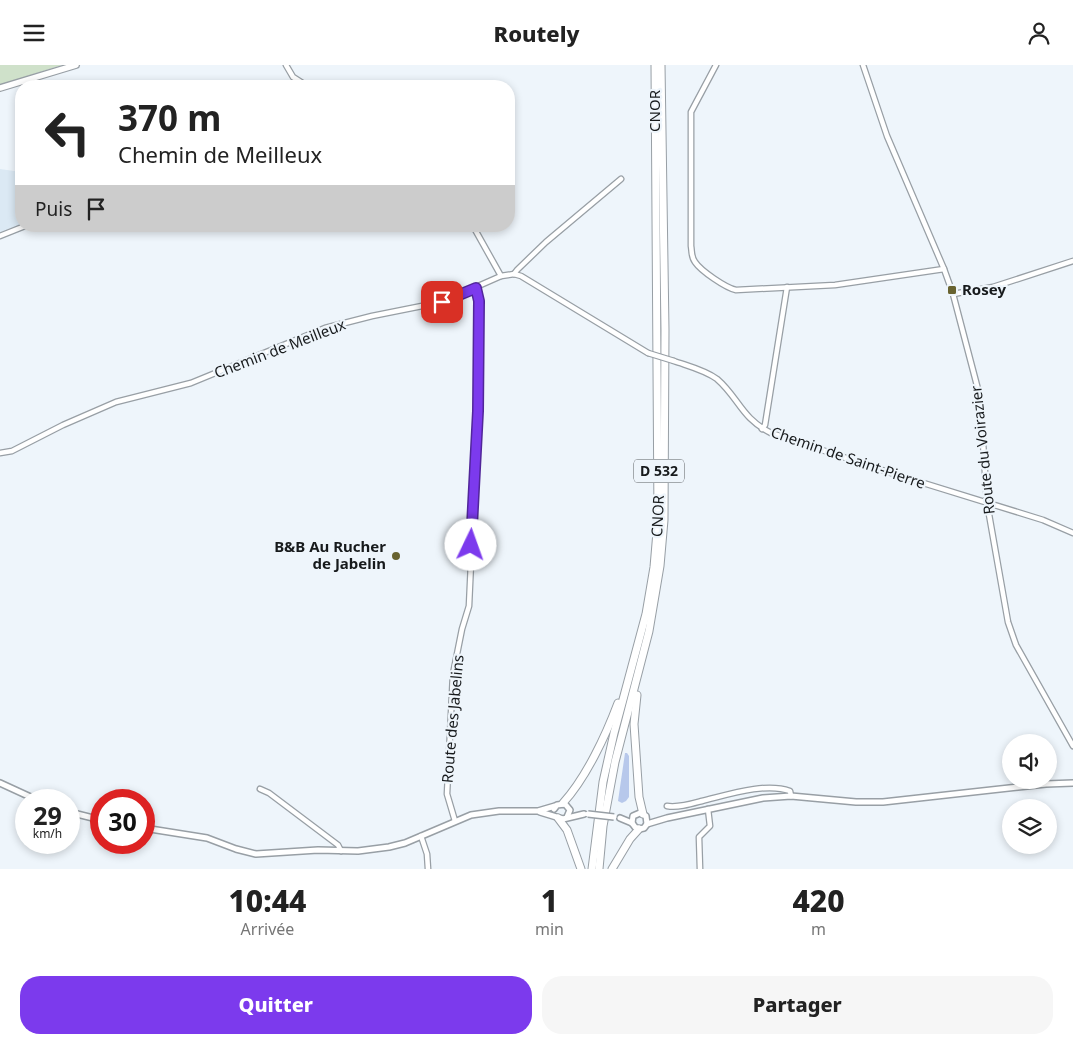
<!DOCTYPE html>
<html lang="fr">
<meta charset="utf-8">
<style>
body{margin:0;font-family:"Noto Sans",sans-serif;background:#f6f6f6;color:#222;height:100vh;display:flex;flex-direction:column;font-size:19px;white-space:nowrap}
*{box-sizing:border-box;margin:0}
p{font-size:16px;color:#767676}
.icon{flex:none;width:28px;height:28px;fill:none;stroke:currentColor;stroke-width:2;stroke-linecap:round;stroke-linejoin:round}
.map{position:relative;height:804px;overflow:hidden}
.sheet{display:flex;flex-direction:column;background:#fff;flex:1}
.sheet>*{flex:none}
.hud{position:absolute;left:15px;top:15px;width:500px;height:152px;border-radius:20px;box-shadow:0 2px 8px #0003;background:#fff;color:#222;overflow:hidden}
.controls{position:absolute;left:1002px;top:669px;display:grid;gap:10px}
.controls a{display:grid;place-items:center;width:55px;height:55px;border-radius:50%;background:#fff;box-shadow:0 2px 8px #0003;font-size:25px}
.speed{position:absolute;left:15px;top:724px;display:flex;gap:10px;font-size:25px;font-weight:700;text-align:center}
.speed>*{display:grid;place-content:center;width:65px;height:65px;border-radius:50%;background:#fff;box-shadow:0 2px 8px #0003;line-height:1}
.speed small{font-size:12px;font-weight:400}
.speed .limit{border:8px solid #d22;background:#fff;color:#111}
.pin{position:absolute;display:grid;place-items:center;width:42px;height:42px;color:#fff;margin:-21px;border-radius:10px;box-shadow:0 2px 8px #0006}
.me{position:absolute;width:55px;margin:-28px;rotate:3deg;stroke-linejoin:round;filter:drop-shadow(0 0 4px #0008)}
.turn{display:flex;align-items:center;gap:18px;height:105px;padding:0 20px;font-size:22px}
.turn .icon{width:65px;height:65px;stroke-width:2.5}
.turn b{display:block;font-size:35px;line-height:42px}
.then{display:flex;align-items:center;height:48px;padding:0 20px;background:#0003;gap:10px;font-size:19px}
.eta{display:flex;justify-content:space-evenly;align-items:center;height:85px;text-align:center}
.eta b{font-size:30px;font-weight:800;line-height:35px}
.cta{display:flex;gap:10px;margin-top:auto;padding:10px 20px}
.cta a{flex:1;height:58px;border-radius:20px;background:#7c3aed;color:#fff;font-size:20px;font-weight:800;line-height:58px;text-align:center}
.cta a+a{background:#f6f6f6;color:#222}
header{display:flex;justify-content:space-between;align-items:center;height:65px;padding:0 20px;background:#fff;font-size:22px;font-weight:800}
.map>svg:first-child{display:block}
.built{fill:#dbe9f4}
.green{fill:#cfe1ca}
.water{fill:#b7c8eb}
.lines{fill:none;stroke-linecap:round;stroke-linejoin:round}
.minor-casing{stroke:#989fa5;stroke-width:7}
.tertiary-casing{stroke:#989fa5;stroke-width:8}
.secondary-casing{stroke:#989fa5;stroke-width:8}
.trunk-casing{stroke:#989fa5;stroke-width:9}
.minor{stroke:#fff;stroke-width:4.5}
.tertiary{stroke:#fff;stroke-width:5}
.secondary{stroke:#fff;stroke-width:5.5}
.trunk{stroke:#fff;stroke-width:7}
.minor-bridge-casing{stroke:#989fa5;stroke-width:7;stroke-linecap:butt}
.tertiary-bridge-casing{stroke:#989fa5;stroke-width:8;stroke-linecap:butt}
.minor-bridge{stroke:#fff;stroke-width:4.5}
.tertiary-bridge{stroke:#fff;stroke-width:5}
.route-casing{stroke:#51269a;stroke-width:12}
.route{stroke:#7c3aed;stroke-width:9}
.poi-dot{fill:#686330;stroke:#eef5fb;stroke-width:2}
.labels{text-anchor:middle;stroke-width:4.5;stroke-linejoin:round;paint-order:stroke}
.shield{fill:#eef5fb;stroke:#585c5f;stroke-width:1}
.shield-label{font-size:14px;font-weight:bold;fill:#171a1c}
.street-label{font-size:15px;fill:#171a1c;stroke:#eef5fb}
.poi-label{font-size:15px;font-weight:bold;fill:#171a1c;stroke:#eef5fb;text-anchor:start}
</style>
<header><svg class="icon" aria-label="menu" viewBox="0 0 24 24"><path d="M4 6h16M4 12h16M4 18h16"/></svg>Routely<svg class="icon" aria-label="person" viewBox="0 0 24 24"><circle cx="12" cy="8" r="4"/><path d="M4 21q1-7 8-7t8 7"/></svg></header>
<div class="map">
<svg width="1073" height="804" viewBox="0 0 1073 804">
<rect width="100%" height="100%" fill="#eef5fb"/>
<path class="built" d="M0 104 21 107V160L0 169Z"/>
<path class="green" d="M0 0H62L0 20Z"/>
<path class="water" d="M625 688H627L629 691V732L626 736 622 738 618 736Z"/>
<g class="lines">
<defs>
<g id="minor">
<path d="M286 0 293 12 307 21"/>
<path d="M716 0 691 47V181C692 186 691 192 695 197 701 206 726 223 736 225L835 220 944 204"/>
<path d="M863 0 887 71 944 204 953 229 980 332 987 438 1008 557 1016 580 1073 681"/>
<path d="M473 161 501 211"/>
<path d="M0 171 25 161"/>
<path d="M514 209 517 205 546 177 621 114"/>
<path d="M953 229 993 222 1073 196"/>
<path d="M674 296C688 301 705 305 717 314 739 333 741 353 771 368L891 408 1043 455 1073 468"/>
<path d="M762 364 765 360 787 222"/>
<path d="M0 388 12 386 63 360 116 337 191 318 325 263 372 251 442 237 501 211 514 209 521 211 648 288"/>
<path d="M260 724 269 728 338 780 341 786"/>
<path d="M667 741C678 743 691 739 702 736 727 730 765 717 790 726L791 731"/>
<path d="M455 756 447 729 453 609 462 564 469 541 478 346 479 236 476 223"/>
<path d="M421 771 427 789 428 804"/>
<path d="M700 804 699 772 710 761 708 744"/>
</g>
<g id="tertiary">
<path d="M0 718 37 735"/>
<path d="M554 744 557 740 565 739 570 745 567 752"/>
<path d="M69 747 101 755"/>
<path d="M540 747 563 754 584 749"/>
<path d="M620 753 632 758 635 762 639 764 644 763 647 759 667 753 763 733 791 731 856 737H883L1046 719 1073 718"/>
<path d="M632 758 633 751 640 748 646 751 647 759"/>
<path d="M144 763 207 773 236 784 256 789 318 785 358 786 389 782 405 778 471 750 499 746H538L555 741"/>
</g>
<path id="secondary" d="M0 23 76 0"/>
<g id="trunk">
<path d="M637 630 634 659 639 732 643 749"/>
<path d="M563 738C586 713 606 670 618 638"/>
<path d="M558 753 567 765 581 804"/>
<path d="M592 804 603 717 614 668 646 549 654 502 658 455 655 0"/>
<path d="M599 804 603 761 615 697 649 566 660 501 664 455 665 265 661 0"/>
<path d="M612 804 630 774 639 764"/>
</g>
</defs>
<use href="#minor" class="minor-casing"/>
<use href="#tertiary" class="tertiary-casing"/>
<use href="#secondary" class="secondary-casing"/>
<use href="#trunk" class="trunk-casing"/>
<use href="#minor" class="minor"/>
<use href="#tertiary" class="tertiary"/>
<use href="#secondary" class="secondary"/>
<use href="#trunk" class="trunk"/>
<defs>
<path id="minor-bridge" d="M648 288 674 296"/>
<path id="tertiary-bridge" d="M588 749 614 752"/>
</defs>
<use href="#minor-bridge" class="minor-bridge-casing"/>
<use href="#tertiary-bridge" class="tertiary-bridge-casing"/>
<use href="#minor-bridge" class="minor-bridge"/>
<use href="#tertiary-bridge" class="tertiary-bridge"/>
</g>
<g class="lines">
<defs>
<path id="route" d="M442 237 476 223 479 236 478 346 471 480"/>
</defs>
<use href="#route" class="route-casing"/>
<use href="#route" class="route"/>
</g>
<g class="poi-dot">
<rect x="947" y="220" width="10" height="10" rx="2.5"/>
<circle cx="396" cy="491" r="5"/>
</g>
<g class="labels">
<rect class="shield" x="634" y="394.5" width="50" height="23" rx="4"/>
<g class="shield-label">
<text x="659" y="411">D 532</text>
</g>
<g class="street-label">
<text transform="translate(655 46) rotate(-90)" y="5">CNOR</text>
<text transform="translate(280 284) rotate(-21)" y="5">Chemin de Meilleux</text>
<text transform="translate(983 385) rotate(-96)" y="5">Route du Voirazier</text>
<text transform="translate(848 393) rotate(19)" y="5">Chemin de Saint-Pierre</text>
<text transform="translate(658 451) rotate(-87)" y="5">CNOR</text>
<text transform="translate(453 654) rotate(-85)" y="5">Route des Jabelins</text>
</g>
<g class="poi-label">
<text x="962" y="230">Rosey</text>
<text x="386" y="487" text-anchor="end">B&amp;B Au Rucher<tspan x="386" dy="17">de Jabelin</tspan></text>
</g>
</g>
</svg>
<div class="controls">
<a><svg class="icon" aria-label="sound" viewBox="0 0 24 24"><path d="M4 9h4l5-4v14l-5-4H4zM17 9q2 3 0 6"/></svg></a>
<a><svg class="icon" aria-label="layers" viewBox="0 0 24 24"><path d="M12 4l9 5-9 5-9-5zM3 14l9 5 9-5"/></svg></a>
</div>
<div class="speed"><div>29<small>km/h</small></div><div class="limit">30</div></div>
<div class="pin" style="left:442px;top:237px;background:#d93025"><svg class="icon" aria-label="arrive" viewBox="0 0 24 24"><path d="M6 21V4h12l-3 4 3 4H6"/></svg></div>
<svg class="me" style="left:471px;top:480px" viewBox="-20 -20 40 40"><circle r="19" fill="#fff"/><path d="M0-13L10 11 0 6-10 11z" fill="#7c3aed"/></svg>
<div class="hud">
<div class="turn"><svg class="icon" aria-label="left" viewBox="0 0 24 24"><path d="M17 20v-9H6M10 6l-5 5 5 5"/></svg><div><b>370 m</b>Chemin de Meilleux</div></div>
<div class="then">Puis<svg class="icon" aria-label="arrive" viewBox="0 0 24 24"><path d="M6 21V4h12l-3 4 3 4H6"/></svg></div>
</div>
</div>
<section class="sheet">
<div class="eta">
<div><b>10:44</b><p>Arrivée</p></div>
<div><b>1</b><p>min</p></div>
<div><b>420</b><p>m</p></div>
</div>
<div class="cta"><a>Quitter</a><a>Partager</a></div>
</section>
